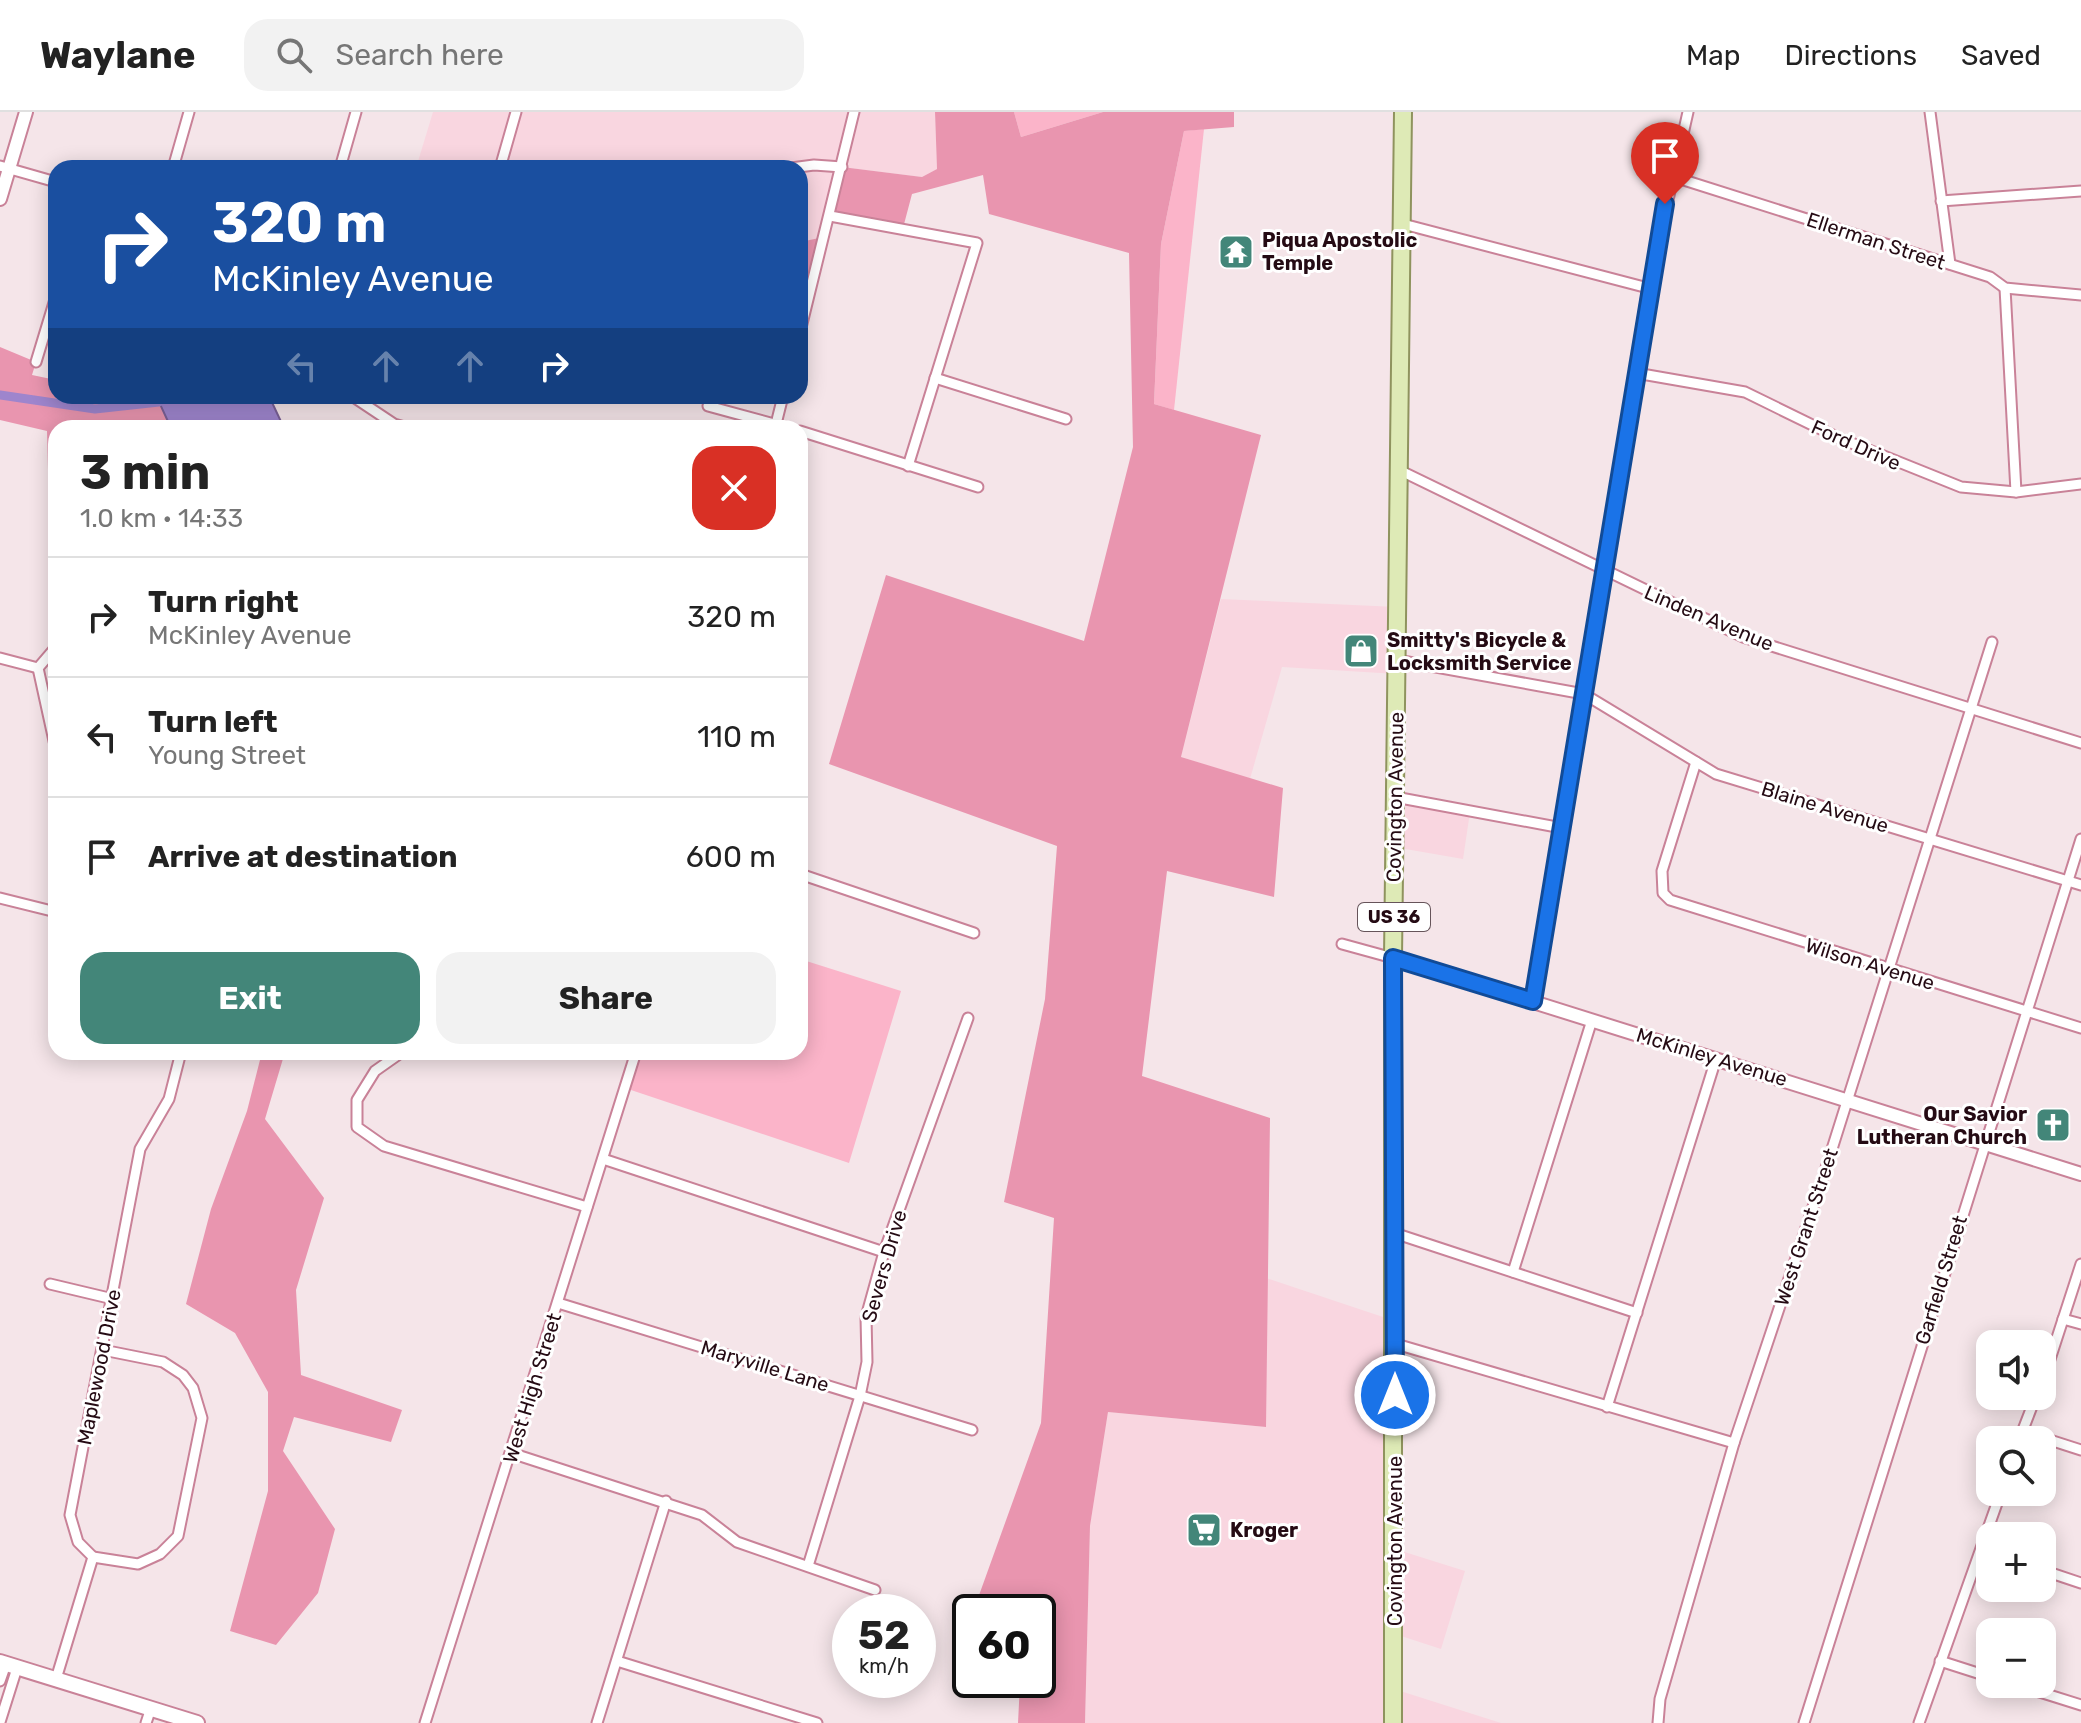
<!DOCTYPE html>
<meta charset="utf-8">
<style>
body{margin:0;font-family:Rubik,sans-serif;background:#f2f2f2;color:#222;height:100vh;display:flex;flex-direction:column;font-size:30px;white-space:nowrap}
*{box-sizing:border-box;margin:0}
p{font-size:26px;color:#767676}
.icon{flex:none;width:44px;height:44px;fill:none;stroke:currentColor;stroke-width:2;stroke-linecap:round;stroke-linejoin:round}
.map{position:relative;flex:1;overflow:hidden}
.drawer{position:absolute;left:48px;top:308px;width:760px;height:640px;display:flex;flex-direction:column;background:#fff;border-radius:24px;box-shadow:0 4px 20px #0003}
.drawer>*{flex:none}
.hud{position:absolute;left:48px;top:48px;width:760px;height:244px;border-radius:24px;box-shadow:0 4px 20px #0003;background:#1a4fa0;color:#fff;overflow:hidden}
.buttons{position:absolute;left:1976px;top:1218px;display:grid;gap:16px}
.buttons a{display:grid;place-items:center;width:80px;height:80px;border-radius:16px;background:#fff;box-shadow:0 4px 20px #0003;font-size:40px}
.speed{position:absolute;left:832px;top:1482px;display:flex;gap:16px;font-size:40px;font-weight:700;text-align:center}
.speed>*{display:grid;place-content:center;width:104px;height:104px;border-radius:50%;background:#fff;box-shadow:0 4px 20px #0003;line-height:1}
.speed small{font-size:20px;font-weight:400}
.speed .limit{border:4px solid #111;border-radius:12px;background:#fff;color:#111}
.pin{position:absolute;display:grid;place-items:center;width:68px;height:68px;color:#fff;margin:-82px -34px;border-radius:50% 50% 50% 0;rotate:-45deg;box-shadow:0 0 8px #0007}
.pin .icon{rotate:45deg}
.me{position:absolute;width:88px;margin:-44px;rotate:0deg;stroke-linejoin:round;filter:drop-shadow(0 0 6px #0008)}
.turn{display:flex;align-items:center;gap:28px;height:168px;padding:0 32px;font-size:36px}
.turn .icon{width:104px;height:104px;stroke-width:2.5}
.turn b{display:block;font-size:56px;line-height:68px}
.lanes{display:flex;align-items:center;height:76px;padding:0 32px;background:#0003;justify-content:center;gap:40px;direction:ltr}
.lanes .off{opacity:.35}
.round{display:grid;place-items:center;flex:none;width:84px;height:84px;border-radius:24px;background:#f2f2f2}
.overview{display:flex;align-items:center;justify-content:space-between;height:136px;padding:0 32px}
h1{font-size:48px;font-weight:700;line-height:60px}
.action{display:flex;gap:16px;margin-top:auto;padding:16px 32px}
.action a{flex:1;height:92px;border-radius:24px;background:#438679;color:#fff;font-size:32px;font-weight:700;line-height:92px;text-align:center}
.action a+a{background:#f2f2f2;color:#222}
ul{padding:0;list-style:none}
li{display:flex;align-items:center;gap:24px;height:120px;padding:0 32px;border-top:2px solid #e0e0e0}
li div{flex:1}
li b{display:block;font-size:30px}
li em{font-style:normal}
header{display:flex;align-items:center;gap:48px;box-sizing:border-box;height:112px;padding:0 40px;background:#fff;border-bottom:2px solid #e0e0e0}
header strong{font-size:38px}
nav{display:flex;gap:44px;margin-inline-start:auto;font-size:28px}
.search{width:560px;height:72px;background:#f2f2f2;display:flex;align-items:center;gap:20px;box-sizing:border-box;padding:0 28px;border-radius:24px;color:#767676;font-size:30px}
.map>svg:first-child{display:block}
.built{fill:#f9d6e0}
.green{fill:#fbb4c9}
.forest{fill:#e995af}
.water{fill:#9e85cd;stroke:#7a6096;stroke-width:2}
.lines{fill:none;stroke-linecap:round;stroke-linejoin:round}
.canal{stroke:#9e85cd;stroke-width:9}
.minor-casing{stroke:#c98298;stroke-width:13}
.tertiary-casing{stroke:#c98298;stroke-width:16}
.secondary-casing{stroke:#c98298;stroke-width:18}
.primary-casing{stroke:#8f935e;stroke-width:20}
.minor{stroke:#fff;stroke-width:9}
.tertiary{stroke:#fff;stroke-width:12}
.secondary{stroke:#fff;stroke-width:14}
.primary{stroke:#deeab6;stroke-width:16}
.route-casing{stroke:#114b97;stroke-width:20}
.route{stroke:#1a73e8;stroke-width:14}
.labels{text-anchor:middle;stroke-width:6;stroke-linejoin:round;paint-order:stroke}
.shield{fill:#fff;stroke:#66545a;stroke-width:2}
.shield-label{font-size:18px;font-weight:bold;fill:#250b14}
.poi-label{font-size:20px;font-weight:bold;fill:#250b14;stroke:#fff;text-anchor:start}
.street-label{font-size:20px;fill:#250b14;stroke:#fff}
</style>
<header>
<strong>Waylane</strong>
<div class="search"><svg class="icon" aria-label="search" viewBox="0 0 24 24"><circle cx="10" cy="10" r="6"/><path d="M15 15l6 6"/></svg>Search here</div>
<nav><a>Map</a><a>Directions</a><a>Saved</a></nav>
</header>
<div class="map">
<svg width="2081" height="1611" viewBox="0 0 2081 1611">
<rect width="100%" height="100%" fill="#f5e5e9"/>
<g class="built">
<path d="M433 0H935L937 57 922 65 842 55 824 125 800 130V56H416Z"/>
<path d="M1221 487 1397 495V562L1282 555 1250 667 1181 645Z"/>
<path d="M1395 685 1470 700 1463 747 1394 735Z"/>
<path d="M1266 1166 1395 1209V1437L1465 1459 1441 1537 1395 1522 1394 1577 1501 1611H1085L1090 1414 1108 1300 1265 1315Z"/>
</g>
<g class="green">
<path d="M1014 0H1103L1021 25Z"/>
<path d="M1204 17 1174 298 1154 292 1161 132 1184 19Z"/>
<path d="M800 847 901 879 849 1051 625 976 636 940H800Z"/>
</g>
<g class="forest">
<path d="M935 0H1014L1021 25 1103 0H1234V15L1184 19 1161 132 1154 292 1261 323 1181 645 1283 676 1274 785 1167 759 1142 964 1270 1006 1266 1315 1108 1300 1090 1414 1085 1611H1018L1020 1571 1012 1568H1038V1500H973L1041 1311 1054 1106 1004 1090 1045 887 1057 734 829 652 886 463 1084 529 1133 335 1129 141 989 102 983 63 912 82 903 116 830 104 842 55 922 65 937 57Z"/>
<path d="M824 125 800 220V130Z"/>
<path d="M0 235 36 250 32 263 56 268V284H169L159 290 171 316H56V399L49 396 47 319 0 308Z"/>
<path d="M262 940H285L265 1007 324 1086 296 1178 301 1263 402 1298 391 1330 294 1305 283 1339 335 1417 318 1481 276 1533 230 1519 268 1379V1280L235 1221 186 1192 211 1097 247 999Z"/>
</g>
<path class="water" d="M169 284H269L284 316H171L159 290Z"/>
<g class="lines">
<path class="canal" d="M0 283 95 297 159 290"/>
<defs>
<g id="minor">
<path d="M1930 0 1950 152"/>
<path d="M0 54 56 70"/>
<path d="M173 56 189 0"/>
<path d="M340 56 356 0"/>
<path d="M500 56 516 0"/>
<path d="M791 56 814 53 842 55"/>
<path d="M1671 64 1990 165 2005 176 2081 183"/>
<path d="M1941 89 2081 79"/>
<path d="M830 104 977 131 908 354"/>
<path d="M1403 112 1648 176"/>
<path d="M2005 176 2016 380"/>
<path d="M800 220 854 0"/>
<path d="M36 250 56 184"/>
<path d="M1636 261 1745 280 1839 326 1961 375 2016 380 2081 372"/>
<path d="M935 266 1066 307"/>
<path d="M352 284 394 312 408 316"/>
<path d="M708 294 789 316"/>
<path d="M775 316 783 284"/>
<path d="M800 319 978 375"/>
<path d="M1399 358 1743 525 2081 631"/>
<path d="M56 535 38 556 56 638"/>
<path d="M0 546 38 556"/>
<path d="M1397 548 1584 582 1716 662 2081 773"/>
<path d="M1696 650 1662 759 1663 781 1670 788 2081 916"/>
<path d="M1395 685 1562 716"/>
<path d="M800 762 974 821"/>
<path d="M0 786 56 800"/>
<path d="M1342 832 1393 846"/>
<path d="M1533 889 1648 176 1688 0"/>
<path d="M402 940 375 959 357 988V1015L384 1034 587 1095"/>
<path d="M603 1047 884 1140"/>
<path d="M1394 1121 1637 1201"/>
<path d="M1513 1160 1592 908"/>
<path d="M50 1172 113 1187"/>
<path d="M558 1191 972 1318"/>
<path d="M2063 1207 2081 1212"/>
<path d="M1396 1232 1734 1331"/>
<path d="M2042 1272 2081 1152"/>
<path d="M1607 1295 1716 947"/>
<path d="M2022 1319 2081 1338"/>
<path d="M2019 1328 2036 1284"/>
<path d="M511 1341 702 1403 737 1430 875 1478"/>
<path d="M93 1445 138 1452 160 1442 178 1424 202 1306 193 1276 183 1263 163 1250 103 1238"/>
<path d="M808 1454 860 1284 867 1250 866 1205 884 1140 968 906"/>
<path d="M2042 1458 2081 1471"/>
<path d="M617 1549 817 1611"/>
<path d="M1940 1549 1990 1565"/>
<path d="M56 1567 93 1445 78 1430 70 1403 140 1037 169 987 181 940"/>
<path d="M0 1569 6 1552"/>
<path d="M2014 1572 2081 1593"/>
<path d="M0 1610 17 1556"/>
<path d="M146 1611 151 1596"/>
<path d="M425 1611 636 940"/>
<path d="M597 1611 666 1389"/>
<path d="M1658 1611 1660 1587 1734 1331 1826 1056 1992 530"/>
<path d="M1804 1611 2081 727"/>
<path d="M1919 1611 2001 1380"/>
</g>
<g id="tertiary">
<path d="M0 87 26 0"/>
<path d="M1393 846 2081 1062"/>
</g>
<path id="secondary" d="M0 1550 197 1611"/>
<path id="primary" d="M1393 1611V846L1403 0"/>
</defs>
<use href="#minor" class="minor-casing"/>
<use href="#tertiary" class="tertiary-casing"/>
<use href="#secondary" class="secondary-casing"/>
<use href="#primary" class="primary-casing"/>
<use href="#minor" class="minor"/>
<use href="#tertiary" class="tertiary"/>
<use href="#secondary" class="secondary"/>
<use href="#primary" class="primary"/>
</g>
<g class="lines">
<defs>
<path id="route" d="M1395 1283 1393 846 1533 889 1665 92"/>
</defs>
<use href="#route" class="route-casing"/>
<use href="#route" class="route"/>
</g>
<defs>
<symbol id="temple-square" viewBox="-11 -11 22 22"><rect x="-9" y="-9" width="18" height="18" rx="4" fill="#438679" stroke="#fff"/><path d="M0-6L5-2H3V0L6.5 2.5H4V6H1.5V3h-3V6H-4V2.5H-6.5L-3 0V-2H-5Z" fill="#fff"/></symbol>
<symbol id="shop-square" viewBox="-11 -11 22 22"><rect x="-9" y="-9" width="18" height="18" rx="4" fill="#438679" stroke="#fff"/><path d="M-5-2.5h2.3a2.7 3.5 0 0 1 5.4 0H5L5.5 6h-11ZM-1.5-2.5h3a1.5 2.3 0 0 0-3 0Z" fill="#fff"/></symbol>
<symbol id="church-square" viewBox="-11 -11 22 22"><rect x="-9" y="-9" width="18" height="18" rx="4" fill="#438679" stroke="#fff"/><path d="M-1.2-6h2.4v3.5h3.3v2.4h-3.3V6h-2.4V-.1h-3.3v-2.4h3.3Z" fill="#fff"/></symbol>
<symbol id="supermarket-square" viewBox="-11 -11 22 22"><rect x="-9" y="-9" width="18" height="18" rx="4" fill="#438679" stroke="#fff"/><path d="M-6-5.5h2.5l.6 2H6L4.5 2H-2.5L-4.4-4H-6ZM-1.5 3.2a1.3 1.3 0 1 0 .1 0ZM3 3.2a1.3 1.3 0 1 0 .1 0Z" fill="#fff"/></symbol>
</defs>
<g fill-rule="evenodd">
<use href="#temple-square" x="1216" y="120" width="40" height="40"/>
<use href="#shop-square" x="1341" y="519" width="40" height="40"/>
<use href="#church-square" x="2033" y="993" width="40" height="40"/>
<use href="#supermarket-square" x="1184" y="1398" width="40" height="40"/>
</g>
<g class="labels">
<rect class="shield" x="1358" y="791" width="72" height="28" rx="6"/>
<g class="shield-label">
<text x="1394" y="811">US 36</text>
</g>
<g class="poi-label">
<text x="1262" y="135">Piqua Apostolic<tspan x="1262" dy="23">Temple</tspan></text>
<text x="1387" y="535">Smitty's Bicycle &amp;<tspan x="1387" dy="23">Locksmith Service</tspan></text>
<text x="2027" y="1009" text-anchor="end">Our Savior<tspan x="2027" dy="23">Lutheran Church</tspan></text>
<text x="1230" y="1425">Kroger</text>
</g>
<g class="street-label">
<text transform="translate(1876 129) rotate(18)" y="7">Ellerman Street</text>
<text transform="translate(1856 333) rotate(24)" y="7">Ford Drive</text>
<text transform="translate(1709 506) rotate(23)" y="7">Linden Avenue</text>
<text transform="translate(1395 685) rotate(-89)" y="7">Covington Avenue</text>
<text transform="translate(1825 695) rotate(17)" y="7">Blaine Avenue</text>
<text transform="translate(1870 852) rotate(17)" y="7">Wilson Avenue</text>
<text transform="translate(1712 945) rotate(17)" y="7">McKinley Avenue</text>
<text transform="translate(1806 1115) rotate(-72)" y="7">West Grant Street</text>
<text transform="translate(884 1154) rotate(-74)" y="7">Severs Drive</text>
<text transform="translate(1941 1168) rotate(-73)" y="7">Garfield Street</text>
<text transform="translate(765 1254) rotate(17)" y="7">Maryville Lane</text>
<text transform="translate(99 1255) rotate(-79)" y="7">Maplewood Drive</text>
<text transform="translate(532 1276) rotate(-73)" y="7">West High Street</text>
<text transform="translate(1395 1429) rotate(-90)" y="7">Covington Avenue</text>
</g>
</g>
</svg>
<div class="buttons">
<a><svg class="icon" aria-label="sound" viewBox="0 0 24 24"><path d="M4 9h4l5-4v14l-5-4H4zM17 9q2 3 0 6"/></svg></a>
<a><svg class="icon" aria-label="search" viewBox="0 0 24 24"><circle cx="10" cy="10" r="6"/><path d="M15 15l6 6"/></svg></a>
<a>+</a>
<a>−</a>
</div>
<div class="speed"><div>52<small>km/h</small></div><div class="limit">60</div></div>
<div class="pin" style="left:1665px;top:92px;background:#d93025"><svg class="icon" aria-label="arrive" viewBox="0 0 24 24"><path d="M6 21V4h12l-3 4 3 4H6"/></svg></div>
<svg class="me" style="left:1395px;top:1283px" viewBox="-20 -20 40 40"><circle r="17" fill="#1a73e8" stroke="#fff" stroke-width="3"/><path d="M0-11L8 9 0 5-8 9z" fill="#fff"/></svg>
<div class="hud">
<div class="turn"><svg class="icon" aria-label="right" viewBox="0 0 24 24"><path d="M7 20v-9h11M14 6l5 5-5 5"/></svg><div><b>320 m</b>McKinley Avenue</div></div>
<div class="lanes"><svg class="icon off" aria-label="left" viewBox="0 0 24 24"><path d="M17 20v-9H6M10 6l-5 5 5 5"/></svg><svg class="icon off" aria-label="ahead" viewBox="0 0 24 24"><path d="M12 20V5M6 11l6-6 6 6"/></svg><svg class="icon off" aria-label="ahead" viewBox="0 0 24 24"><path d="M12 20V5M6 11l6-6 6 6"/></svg><svg class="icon" aria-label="right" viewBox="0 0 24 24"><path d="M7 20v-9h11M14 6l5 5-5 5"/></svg></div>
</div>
<section class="drawer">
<div class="overview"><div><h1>3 min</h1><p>1.0 km · 14:33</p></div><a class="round" style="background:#d93025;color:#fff"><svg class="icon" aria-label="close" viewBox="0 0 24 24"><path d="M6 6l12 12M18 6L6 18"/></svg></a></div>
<ul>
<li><svg class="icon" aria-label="right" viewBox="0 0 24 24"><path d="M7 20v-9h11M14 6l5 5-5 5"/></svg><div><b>Turn right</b><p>McKinley Avenue</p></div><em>320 m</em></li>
<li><svg class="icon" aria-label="left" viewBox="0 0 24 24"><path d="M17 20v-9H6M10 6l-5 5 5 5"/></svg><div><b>Turn left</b><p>Young Street</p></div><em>110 m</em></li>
<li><svg class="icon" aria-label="arrive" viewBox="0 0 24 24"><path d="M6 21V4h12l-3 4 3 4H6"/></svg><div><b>Arrive at destination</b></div><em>600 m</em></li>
</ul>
<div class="action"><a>Exit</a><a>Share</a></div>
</section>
</div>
